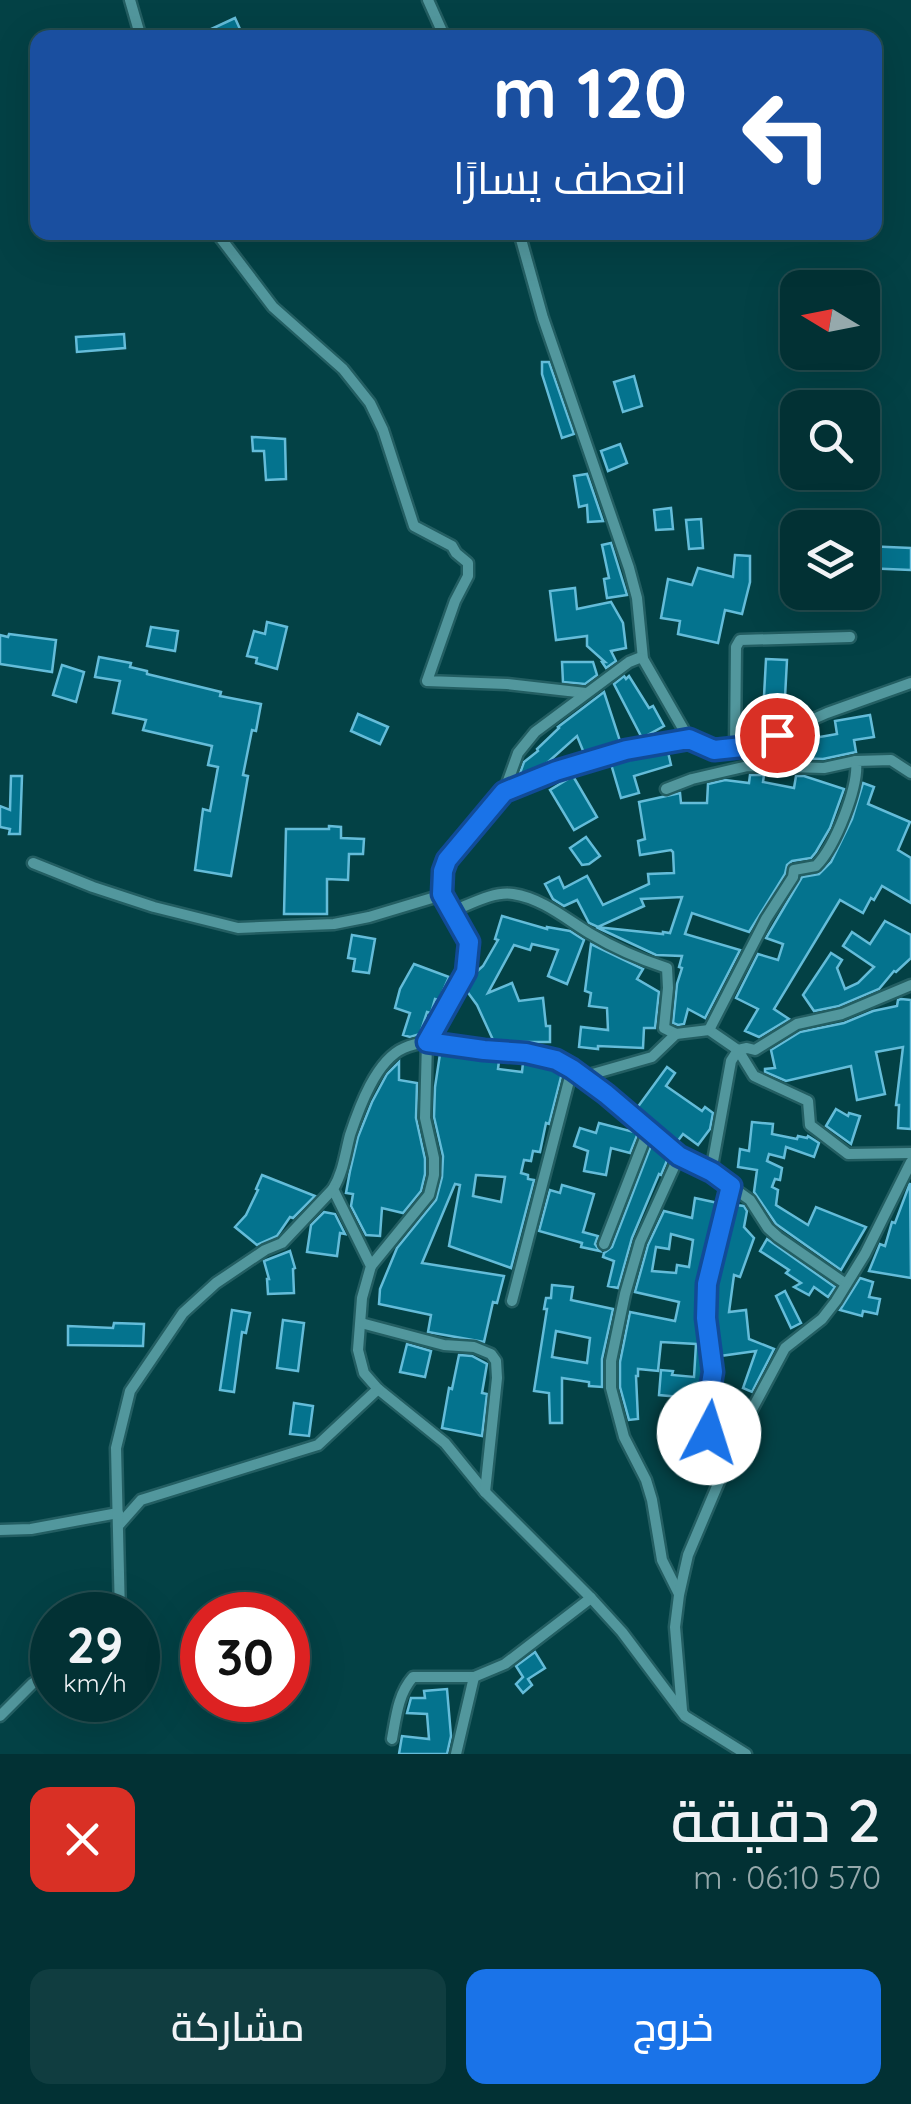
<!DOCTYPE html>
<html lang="ar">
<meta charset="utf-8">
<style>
body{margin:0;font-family:Quicksand,Cairo,sans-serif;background:#103d40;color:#f1f3f6;direction:rtl;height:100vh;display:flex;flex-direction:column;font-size:38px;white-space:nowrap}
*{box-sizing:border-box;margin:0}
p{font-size:32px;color:#96a9ac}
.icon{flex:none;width:55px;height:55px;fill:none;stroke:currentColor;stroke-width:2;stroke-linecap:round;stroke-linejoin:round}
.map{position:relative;height:1754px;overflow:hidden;direction:ltr}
.side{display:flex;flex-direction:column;background:#023134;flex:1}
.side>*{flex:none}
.top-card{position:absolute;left:30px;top:30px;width:852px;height:210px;border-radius:20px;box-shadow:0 10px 40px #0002,0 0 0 2px #234c4f;direction:rtl;background:#1a4fa0;color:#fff;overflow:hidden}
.needle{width:65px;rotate:280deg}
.controls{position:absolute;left:780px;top:270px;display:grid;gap:20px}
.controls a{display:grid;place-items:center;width:100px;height:100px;border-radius:20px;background:#023134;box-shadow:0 10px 40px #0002,0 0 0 2px #234c4f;font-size:50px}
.speed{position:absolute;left:30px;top:1592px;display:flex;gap:20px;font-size:50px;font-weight:700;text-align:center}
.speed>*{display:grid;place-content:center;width:130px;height:130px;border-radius:50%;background:#023134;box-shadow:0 10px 40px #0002,0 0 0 2px #234c4f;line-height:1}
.speed small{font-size:25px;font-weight:400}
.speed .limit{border:15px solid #d22;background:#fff;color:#111}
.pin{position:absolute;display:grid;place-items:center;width:85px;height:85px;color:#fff;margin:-42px;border:5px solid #fff;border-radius:50%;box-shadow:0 2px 10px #0007}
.me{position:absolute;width:110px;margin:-55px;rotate:5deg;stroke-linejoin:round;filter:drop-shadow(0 0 8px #0008)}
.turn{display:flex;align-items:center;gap:35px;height:210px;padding:0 30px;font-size:45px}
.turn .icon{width:130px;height:130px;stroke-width:2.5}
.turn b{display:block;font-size:70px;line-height:85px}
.round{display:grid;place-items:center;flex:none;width:105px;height:105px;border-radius:20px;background:#103d40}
.overview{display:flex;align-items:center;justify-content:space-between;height:170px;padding:0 30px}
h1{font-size:60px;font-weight:600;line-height:75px}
.cta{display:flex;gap:20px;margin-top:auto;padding:20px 30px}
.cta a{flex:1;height:115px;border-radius:20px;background:#1a73e8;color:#fff;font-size:40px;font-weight:600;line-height:115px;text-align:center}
.cta a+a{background:#103d40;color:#f1f3f6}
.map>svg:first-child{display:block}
.building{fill:#04738e;stroke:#64bcd9;stroke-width:2.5;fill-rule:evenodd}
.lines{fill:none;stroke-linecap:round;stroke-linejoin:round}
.minor-casing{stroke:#235e62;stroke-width:15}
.minor{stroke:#52979d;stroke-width:10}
.route-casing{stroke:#114b97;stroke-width:25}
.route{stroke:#1a73e8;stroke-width:18}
</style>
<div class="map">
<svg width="911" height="1754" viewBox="0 0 911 1754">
<rect width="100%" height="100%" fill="#034145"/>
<g class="building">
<path d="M235 18 244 38H192Z"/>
<path d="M124 334 125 348 77 352 76 337Z"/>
<path d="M542 362H549L574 434 562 438 542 374Z"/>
<path d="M634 376 642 406 623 412 614 382Z"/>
<path d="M252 437 285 439 286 479 266 480 264 451H253Z"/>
<path d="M620 444 627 463 608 471 601 451Z"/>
<path d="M587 474 603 521 588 522 587 505 579 507 574 476Z"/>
<path d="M671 508 673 529 656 530 654 510Z"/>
<path d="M701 519 703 548 689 549 686 520Z"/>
<path d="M611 543 627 595 607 598 604 579 609 578 602 545Z"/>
<path d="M865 546 911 548V570L864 568Z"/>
<path d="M735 555 750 556V582L742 614 725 610 718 643 678 634 680 621 661 618 668 579 692 585 698 568 733 577Z"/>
<path d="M575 588 577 609 611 602 623 623 626 648 611 651 616 661 606 668 602 662H605L587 646V636L556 640 550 591Z"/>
<path d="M267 622 287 627 277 669 256 663 257 658 247 656 254 631 265 634Z"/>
<path d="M151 627 178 631 175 651 147 646Z"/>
<path d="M9 634 56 640 52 672 0 664V635L8 637Z"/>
<path d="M99 657 131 663 130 667 147 671V674L221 692 220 696 261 704 256 731 252 730 243 775 248 776 231 876 195 870 203 809 210 811 218 767 208 765 212 746 143 730 146 720 113 713 120 681 95 677Z"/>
<path d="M766 659 787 660 784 716 763 715Z"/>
<path d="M562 662H593L597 675 585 684 563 682Z"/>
<path d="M62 665 84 672 76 702 53 695Z"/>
<path d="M624 676 626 679 629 676 649 708 653 706 664 726 642 738 614 684Z"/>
<path d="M604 692 621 744 584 753 577 736 547 763 522 775 520 773 524 762 538 751 537 749 559 728 558 727Z"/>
<path d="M358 714 388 727 380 744 351 731Z"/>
<path d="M870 715 874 737 854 740 856 752 823 759 794 758 791 742 837 734 835 721Z"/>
<path d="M668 752 671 765 634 776 639 793 621 798 611 764Z"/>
<path d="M750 775H764L763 782 794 788 796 776H804L844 789 830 828 816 852 811 858 792 861 787 865 785 874 749 932 692 913 685 934 740 950 705 1018 688 1009 684 1024 678 1025 673 1023 677 984 682 968 679 967 682 956 656 955 596 927 663 934V932L670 933 682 897 641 899 644 906 598 927 589 923 577 900 564 906 553 899 545 884 559 877 564 888 587 876 603 905 649 884 648 874 674 873 673 852 671 850 640 855 638 841 645 839 639 802 680 793 681 803H707L708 784 725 780 749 783Z"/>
<path d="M11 776H22L20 834H9L10 829 0 827V806L10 810Z"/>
<path d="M573 776 597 817 574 830 550 790Z"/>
<path d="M863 783 874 787 868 804 910 822 898 850 911 858V903L882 886 874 900 871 898 863 913 840 900 774 1009 789 1019 759 1037 745 1031 758 1009 736 998 758 954 778 960 783 944 766 938 802 877 819 874 831 862 852 819Z"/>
<path d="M329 826 341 827V838L364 839 363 854H349L348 880 327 879V914H284L286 829H329Z"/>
<path d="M586 837 600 856 589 864 582 865 570 848Z"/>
<path d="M502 916 547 929V927L570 931 584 940 567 984 548 976 558 950 532 944 530 950 514 945 488 993 512 983 519 1001 543 998 546 1026H550V1042H494L477 1005 466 990 475 973 483 966 498 940 495 939Z"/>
<path d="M885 921 911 935V958L896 972 894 971 879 989 839 1006 814 1011 803 995 831 953 842 960 837 968 845 989 858 983 874 967 843 946 852 932 870 944Z"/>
<path d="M352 935 375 939 369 973 353 971 355 959 348 958Z"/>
<path d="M591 944 643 969 637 979 659 992 655 1028H644L643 1048 598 1046V1049L579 1047 581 1027 608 1030 607 1008 589 1006 591 993 585 991Z"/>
<path d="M414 964 449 977 439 1000 435 999 431 1013 427 1012 420 1034 410 1037 403 1035 410 1013 395 1008 400 989Z"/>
<path d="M901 999 911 1000V1129L898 1128 899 1105H896L903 1047 876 1052 885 1094 857 1100 851 1066 786 1081 765 1072V1069L775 1068 771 1050 800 1032 844 1023 873 1011 897 1006 898 1000Z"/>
<path d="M440 1054 499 1061 498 1069 522 1072 523 1063 548 1067 562 1073 549 1124 546 1123 540 1152 533 1151 531 1161 524 1160 521 1173 528 1175V1179L534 1180 511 1268 449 1246 460 1185 455 1184 422 1263 504 1276 497 1303 493 1302 484 1342 428 1332 431 1315 379 1304 380 1289 397 1248 436 1200 442 1177 443 1156 434 1117 435 1087ZM476 1175 505 1177 501 1202 473 1196Z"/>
<path d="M399 1062V1080L417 1083 416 1118 425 1159V1174L421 1191 403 1213 382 1208 380 1236 366 1235 351 1206 353 1194 346 1193 350 1171 358 1137 372 1102 387 1074Z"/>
<path d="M667 1067 675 1073 666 1086 702 1111 705 1107 713 1113 710 1129 698 1145 683 1134 677 1142 637 1108Z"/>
<path d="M836 1109 848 1116 849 1113 860 1116 851 1144 826 1126Z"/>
<path d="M752 1122 773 1124 772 1134 797 1139 798 1136 807 1138 808 1136 819 1143 814 1157 786 1147 784 1158 769 1154 767 1161 782 1168 780 1180 775 1179 772 1187 778 1190 776 1205 808 1225 816 1207 866 1227 841 1270 776 1224 754 1192 757 1170 738 1167 740 1149 749 1151Z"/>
<path d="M599 1123 638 1133 630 1153 611 1148 606 1175 584 1171 588 1151 574 1146 580 1128 596 1133Z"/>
<path d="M652 1143 668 1158 661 1175 659 1174 632 1238 618 1288 608 1286 614 1261 603 1257 604 1253 612 1247Z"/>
<path d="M262 1175 315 1196 293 1218 290 1217 277 1236 257 1245 235 1227 246 1215 258 1190 256 1189Z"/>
<path d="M910 1183 911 1278 869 1271 880 1244 885 1246 892 1222 895 1223Z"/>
<path d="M562 1185 594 1194 583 1232 598 1236 595 1244 600 1251 581 1247 582 1243 539 1231 550 1190 560 1193Z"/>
<path d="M695 1198 718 1203 698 1283 697 1319 704 1371 701 1399 659 1395 661 1370 673 1371 672 1375 694 1377 696 1344 661 1342 658 1371 638 1369V1376H636L638 1419 629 1420 620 1387V1362L630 1312 675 1321 679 1302 635 1292 648 1245 664 1211 692 1218ZM671 1234 693 1240 689 1267 677 1265 676 1273 652 1271 656 1247 669 1249Z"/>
<path d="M736 1205 744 1206 747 1211 744 1227 754 1238 740 1277 734 1275 729 1312 746 1310 749 1339 774 1349 752 1392 743 1388 756 1351 720 1356 715 1318 716 1285Z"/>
<path d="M324 1212 335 1214 345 1234 340 1233 337 1256 307 1252 311 1225Z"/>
<path d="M767 1239 835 1287 828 1297 814 1287 809 1295 794 1287 801 1283 786 1273 789 1270 760 1251Z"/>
<path d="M290 1251 295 1268 293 1269 294 1293 268 1294 267 1279H269L264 1261Z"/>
<path d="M860 1278 873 1282 869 1297 880 1299 877 1314 863 1311 862 1316 840 1310Z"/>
<path d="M552 1285 573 1287 571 1300 613 1309 602 1359V1387L589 1386V1382L562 1378V1423H550L549 1393 534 1391 547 1309H544L546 1298H551ZM556 1331 590 1338 587 1363 552 1357Z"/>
<path d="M785 1291 801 1323 791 1328 776 1296Z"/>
<path d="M232 1310 250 1313 246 1333 242 1332 234 1392 220 1390Z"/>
<path d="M283 1320 304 1323 298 1371 277 1368Z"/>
<path d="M114 1323 144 1324 143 1346 68 1345V1326L113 1328Z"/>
<path d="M407 1344 431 1351 425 1377 400 1372Z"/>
<path d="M459 1355 472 1356 487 1364 482 1393 487 1394 482 1436 442 1428 449 1388 452 1389Z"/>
<path d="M294 1403 313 1406 309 1436 290 1434Z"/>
<path d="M535 1652 545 1668 528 1679 532 1685 523 1693 516 1684 523 1677 516 1666Z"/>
<path d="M447 1689 451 1736 447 1754H399L402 1736 429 1739 427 1714 407 1713 411 1698H425L424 1691Z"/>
</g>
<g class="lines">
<defs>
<g id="minor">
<path d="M130 0 141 38"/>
<path d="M428 0 445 38"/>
<path d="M216 232 273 307 343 369 370 403 383 430 414 526 452 546 456 553 468 563V576L455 601 427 681 507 684 586 693"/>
<path d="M519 232 543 318 629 568 637 598 643 659 689 739 714 750 752 746 827 713 911 683"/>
<path d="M643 659 639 658 629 662 535 732 518 753 504 792 447 860 443 871 442 895 469 942 466 972 427 1042C420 1043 411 1045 404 1048 376 1060 359 1108 350 1135 345 1154 343 1173 333 1189L371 1266 362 1298 358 1350 364 1373 378 1389 445 1443 485 1492 591 1598 622 1632 685 1716 746 1754"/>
<path d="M735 748 736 647 740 640 850 637"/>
<path d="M666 789 692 779 748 766 824 768 856 761"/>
<path d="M504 792 556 771 609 755 689 739"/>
<path d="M33 863 93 887 154 907 238 928 334 924 369 917 442 895"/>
<path d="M453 911C471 904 494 891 513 894 541 898 565 918 589 933 614 948 639 959 667 968L668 988 664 1028 676 1034 709 1030 738 1050 754 1076 808 1101 810 1125 848 1154 911 1153"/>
<path d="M709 1030 766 919 793 877 794 870 816 866C835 847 859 787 856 761L891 760 911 773"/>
<path d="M582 1077 652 1057 676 1034"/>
<path d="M711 1172 731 1061 738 1050 747 1048 755 1050 797 1024 842 1014 911 985"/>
<path d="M604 1244 649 1128"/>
<path d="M371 1266 429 1195 434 1175V1158L425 1118 427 1042 484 1050 527 1053 556 1060 572 1069 649 1128 679 1156 711 1172 750 1200 768 1228 778 1237 846 1284"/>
<path d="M512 1301 572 1069"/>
<path d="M361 1323 444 1345 474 1347 491 1354 496 1361 497 1378 485 1492"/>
<path d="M727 1463 709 1433 707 1420 713 1371 706 1318 707 1284 731 1187"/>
<path d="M118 1526 141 1500 318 1445 378 1389"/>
<path d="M0 1530 31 1529 118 1513"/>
<path d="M679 1594 662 1560 652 1500 646 1480 624 1437 611 1388V1361L625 1294 640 1242 679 1156"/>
<path d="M120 1615 116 1448 130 1391 183 1313 216 1283 265 1250 282 1243 333 1189"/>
<path d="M682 1710 675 1627 679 1595 688 1555 740 1432 785 1348 822 1319 836 1301 865 1254 911 1162"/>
<path d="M0 1716 32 1684 52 1671"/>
<path d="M392 1739C396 1717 398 1694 413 1677H474L505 1664 591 1598"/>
<path d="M456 1754 474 1677"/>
</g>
</defs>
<use href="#minor" class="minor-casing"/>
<use href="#minor" class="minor"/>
</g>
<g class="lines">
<defs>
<path id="route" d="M709 1433 707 1408 713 1372 706 1318 707 1284 731 1186 712 1172 679 1156 606 1094 572 1069 556 1060 526 1053 484 1050 427 1042 466 972 469 942 442 894 443 871 447 860 504 792 556 771 626 750 689 739 714 750 752 746 777 735"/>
</defs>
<use href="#route" class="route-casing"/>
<use href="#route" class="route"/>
</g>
</svg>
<div class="controls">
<a><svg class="needle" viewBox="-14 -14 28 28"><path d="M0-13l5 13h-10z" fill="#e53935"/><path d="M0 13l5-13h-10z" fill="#96a9ac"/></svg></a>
<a><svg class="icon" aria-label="search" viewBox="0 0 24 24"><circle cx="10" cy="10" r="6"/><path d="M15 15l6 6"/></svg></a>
<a><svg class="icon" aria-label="layers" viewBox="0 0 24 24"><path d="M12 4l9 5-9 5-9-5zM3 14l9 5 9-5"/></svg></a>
</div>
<div class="speed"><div>29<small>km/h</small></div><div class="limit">30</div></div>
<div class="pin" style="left:777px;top:735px;background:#d93025"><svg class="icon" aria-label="arrive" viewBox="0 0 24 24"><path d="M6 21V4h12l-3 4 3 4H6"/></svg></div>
<svg class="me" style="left:709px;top:1433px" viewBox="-20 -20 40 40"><circle r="19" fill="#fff"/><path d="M0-13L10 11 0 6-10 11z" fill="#1a73e8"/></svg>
<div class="top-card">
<div class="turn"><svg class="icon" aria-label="left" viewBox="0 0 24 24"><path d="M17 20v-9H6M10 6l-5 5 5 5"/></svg><div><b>120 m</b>انعطف يسارًا</div></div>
</div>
</div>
<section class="side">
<div class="overview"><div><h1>2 دقيقة</h1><p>570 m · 06:10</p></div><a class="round" style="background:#d93025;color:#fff"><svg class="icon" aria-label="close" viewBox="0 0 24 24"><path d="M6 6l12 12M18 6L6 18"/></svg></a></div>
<div class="cta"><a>خروج</a><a>مشاركة</a></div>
</section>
